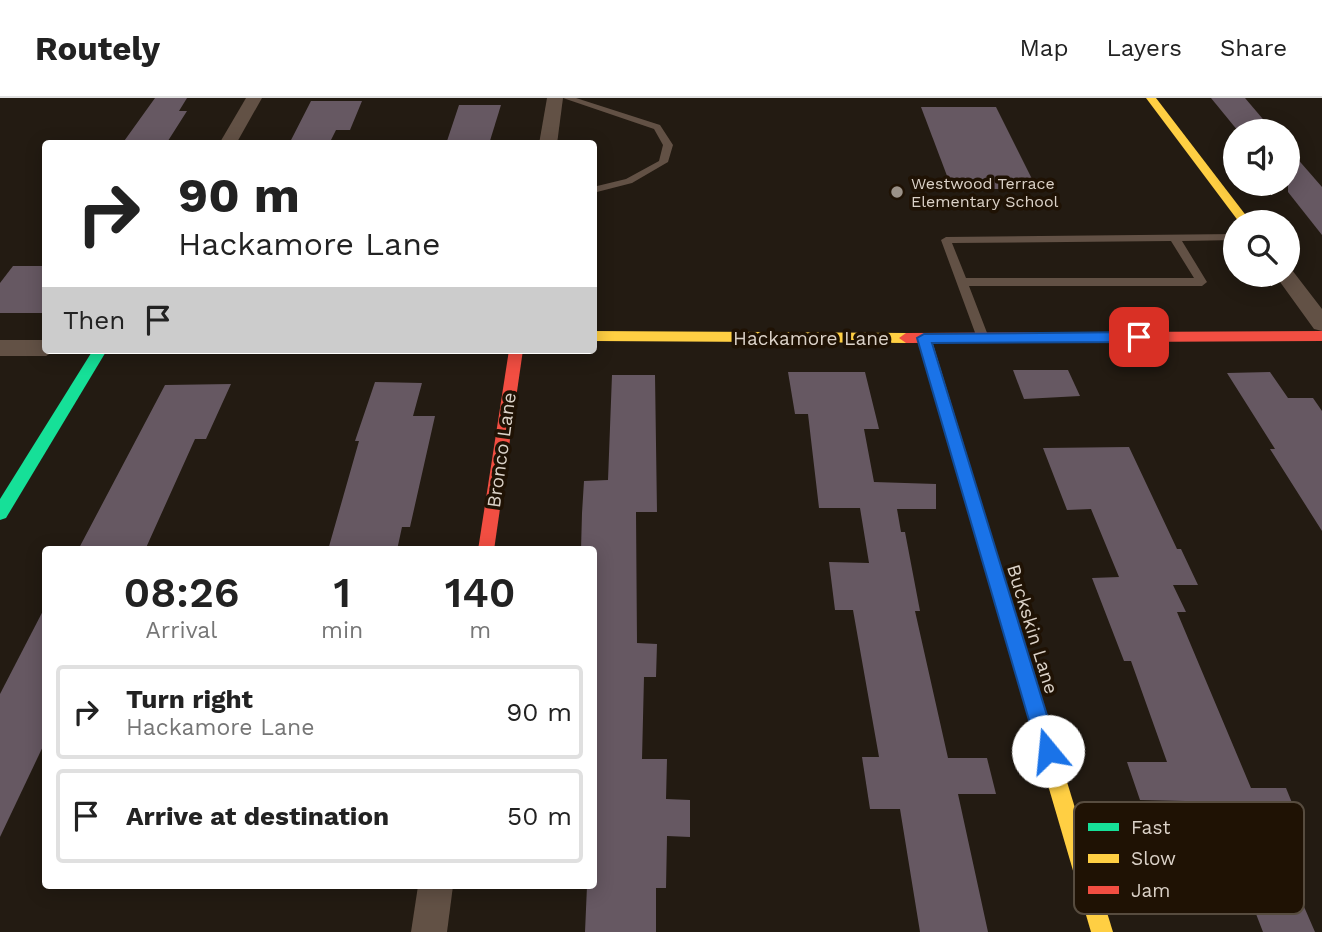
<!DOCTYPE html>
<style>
body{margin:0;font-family:"Work Sans",sans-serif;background:#f6f6f6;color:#222;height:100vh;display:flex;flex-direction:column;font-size:26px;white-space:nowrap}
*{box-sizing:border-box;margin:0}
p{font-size:23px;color:#767676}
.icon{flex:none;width:38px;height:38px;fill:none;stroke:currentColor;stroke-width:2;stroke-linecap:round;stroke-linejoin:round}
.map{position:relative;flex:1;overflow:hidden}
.panel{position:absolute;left:42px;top:448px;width:555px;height:343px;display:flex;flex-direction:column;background:#fff;border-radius:7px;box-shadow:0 4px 18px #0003}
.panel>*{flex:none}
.hud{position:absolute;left:42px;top:42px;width:555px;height:214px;border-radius:7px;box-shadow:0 4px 18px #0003;background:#fff;color:#222;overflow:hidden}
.controls{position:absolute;left:1223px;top:21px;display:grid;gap:14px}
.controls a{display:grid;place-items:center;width:77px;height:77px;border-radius:50%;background:#fff;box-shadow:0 4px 18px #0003;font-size:35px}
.pin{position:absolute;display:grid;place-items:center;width:60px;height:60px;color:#fff;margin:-30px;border-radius:14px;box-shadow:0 4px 10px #0006}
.me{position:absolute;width:77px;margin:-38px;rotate:343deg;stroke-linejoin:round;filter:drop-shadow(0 0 5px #0008)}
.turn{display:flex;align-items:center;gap:24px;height:147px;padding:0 21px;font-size:32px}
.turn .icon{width:91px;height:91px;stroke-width:2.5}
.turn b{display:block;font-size:49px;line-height:60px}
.then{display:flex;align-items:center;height:66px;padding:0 21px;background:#0003;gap:14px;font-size:26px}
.eta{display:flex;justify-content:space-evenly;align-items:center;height:119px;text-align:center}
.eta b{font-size:42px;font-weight:600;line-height:49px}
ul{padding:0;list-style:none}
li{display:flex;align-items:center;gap:21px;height:94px;margin:0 14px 10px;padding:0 7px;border:4px solid #e0e0e0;border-radius:7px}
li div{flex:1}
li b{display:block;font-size:26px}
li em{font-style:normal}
header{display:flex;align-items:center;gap:42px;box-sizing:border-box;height:98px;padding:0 35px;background:#fff;border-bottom:2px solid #e0e0e0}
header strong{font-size:33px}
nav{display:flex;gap:38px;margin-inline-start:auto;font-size:24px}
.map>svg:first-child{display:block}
.building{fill:#665862}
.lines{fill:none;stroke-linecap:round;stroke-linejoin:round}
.lane{fill:#625145;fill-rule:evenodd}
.street{fill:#625145;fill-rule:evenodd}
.fast{fill:#16e098;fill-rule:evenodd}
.slow{fill:#ffcf43;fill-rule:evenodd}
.jam{fill:#f24e42;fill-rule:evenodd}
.route{fill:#1a73e8;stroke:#114b97;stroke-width:2}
.poi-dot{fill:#9b9288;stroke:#1f1204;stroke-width:2.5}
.labels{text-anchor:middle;stroke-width:7;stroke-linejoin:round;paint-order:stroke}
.far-poi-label{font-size:16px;fill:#dbd2c8;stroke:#1f1204;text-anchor:start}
.street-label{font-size:19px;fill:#dbd2c8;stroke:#1f1204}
.key{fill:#1f1204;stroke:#574c3f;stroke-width:2}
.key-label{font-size:19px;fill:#dbd2c8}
</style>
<header>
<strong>Routely</strong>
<nav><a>Map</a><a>Layers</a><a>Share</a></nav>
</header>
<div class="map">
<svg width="1322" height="834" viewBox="0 0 1322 834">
<rect width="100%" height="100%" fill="#231b12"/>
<g class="building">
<path d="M155 0H187L179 13H187L166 46H122Z"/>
<path d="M1211 0H1245L1273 33H1238Z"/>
<path d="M311 3H362L350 32H336L329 46H289Z"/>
<path d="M459 7H501L489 46H446Z"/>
<path d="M921 9H996L1037 91H952Z"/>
<path d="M1288 50 1322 89V137L1288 94Z"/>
<path d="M13 168H46V215H0V185Z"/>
<path d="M1013 272H1068L1080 298 1024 301Z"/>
<path d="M788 274H865L879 331H864L874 384 936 386V411H897L901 434H905L920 513H915L948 660H987L996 696H958L988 834H920L900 711H870L862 659H879L853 512H835L829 464 869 465 860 410H819L808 316H795Z"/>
<path d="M1270 274 1288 300H1313L1322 313V433L1270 351H1275L1227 275Z"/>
<path d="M612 277H655L657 414H636L637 545 657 546 656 579H644L642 661H667L666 701 690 702V739L667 738 666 790H656V834H585L587 788H593V452H581L582 415 584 383 608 382Z"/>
<path d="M375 284 422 285 413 318H435L410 429H402L397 452H328L359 343H355Z"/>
<path d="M231 286 206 341H195L145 452H78L165 287Z"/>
<path d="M1129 349 1177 451H1181L1198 487H1173L1186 514H1177L1251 690H1286L1299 722 1266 721 1315 834H1263L1246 790H1217L1185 703 1140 702 1127 664H1167L1131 563H1124L1092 480 1119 479 1091 411 1067 412 1043 350Z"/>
<path d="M46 507V642L0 739V596Z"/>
</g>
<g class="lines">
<g class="lane">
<path d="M563 0H576L660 27 673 47 668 64 632 85 593 95V89L626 81 659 63 663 47 654 31Z"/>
<path d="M1236 136V142L1182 143 1207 184 1202 188H969L989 240 983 244 977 240 941 142 946 139ZM1171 143 1194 180H966L952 145Z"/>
</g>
<g class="street">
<path d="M246 0H262L236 46H219Z"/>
<path d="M547 0H563L557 46H539Z"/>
<path d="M1288 171 1292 172 1322 211V233L1314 231 1275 177H1288Z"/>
<path d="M0 242H46V252H56L46 258H0Z"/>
<path d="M418 788H453L447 834H411Z"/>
</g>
<path class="fast" d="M93 252H107L6 420 0 422V401Z"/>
<g class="slow">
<path d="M1146 0H1156L1251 124H1239Z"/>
<path d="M593 233 906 235 913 240 906 245 593 243Z"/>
<path d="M924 235 931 240 1113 834H1091L917 240Z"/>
</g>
<g class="jam">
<path d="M1322 233V243L906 245 899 240 906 235Z"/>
<path d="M509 252H523L494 452H478Z"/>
</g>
</g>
<path class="route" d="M1139 234 1146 239 1139 244 932 245 1058 653 1055 660 1048 663 1041 660 1038 653 917 240 924 236Z"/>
<circle class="poi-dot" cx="897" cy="94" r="7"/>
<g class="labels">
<g class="far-poi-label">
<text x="911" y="91">Westwood Terrace<tspan x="911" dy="18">Elementary School</tspan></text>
</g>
<g class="street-label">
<text x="811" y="247">Hackamore Lane</text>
<text transform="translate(501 352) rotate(-82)" y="7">Bronco Lane</text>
<text transform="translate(1033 531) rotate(73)" y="7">Buckskin Lane</text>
</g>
</g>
<rect x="1074" y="704" width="230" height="112" rx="10" class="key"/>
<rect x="1088" y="725" width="31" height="8" fill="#16e098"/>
<rect x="1088" y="756" width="31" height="9" fill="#ffcf43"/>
<rect x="1088" y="788" width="31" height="8" fill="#f24e42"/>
<g class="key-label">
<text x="1131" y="736">Fast</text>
<text x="1131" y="767">Slow</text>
<text x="1131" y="799">Jam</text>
</g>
</svg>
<div class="controls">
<a><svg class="icon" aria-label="sound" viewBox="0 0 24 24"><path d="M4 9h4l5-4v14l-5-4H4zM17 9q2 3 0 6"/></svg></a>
<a><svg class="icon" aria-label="search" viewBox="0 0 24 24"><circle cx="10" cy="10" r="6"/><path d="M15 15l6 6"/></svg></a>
</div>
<div class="pin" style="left:1139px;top:239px;background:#d93025"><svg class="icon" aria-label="arrive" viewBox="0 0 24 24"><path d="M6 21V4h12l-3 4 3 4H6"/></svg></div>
<svg class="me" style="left:1048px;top:653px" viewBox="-20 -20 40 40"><circle r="19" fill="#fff"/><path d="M0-13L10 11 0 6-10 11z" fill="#1a73e8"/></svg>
<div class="hud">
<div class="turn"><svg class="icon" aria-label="right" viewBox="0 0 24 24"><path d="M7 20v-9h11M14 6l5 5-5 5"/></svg><div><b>90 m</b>Hackamore Lane</div></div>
<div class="then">Then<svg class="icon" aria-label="arrive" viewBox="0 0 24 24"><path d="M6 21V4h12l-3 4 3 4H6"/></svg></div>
</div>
<section class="panel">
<div class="eta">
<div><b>08:26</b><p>Arrival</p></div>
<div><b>1</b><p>min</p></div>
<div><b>140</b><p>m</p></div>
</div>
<ul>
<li><svg class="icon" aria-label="right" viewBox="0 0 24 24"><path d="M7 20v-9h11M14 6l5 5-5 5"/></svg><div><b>Turn right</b><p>Hackamore Lane</p></div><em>90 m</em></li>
<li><svg class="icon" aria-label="arrive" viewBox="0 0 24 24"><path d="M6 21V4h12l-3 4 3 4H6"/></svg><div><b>Arrive at destination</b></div><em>50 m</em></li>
</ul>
</section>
</div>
